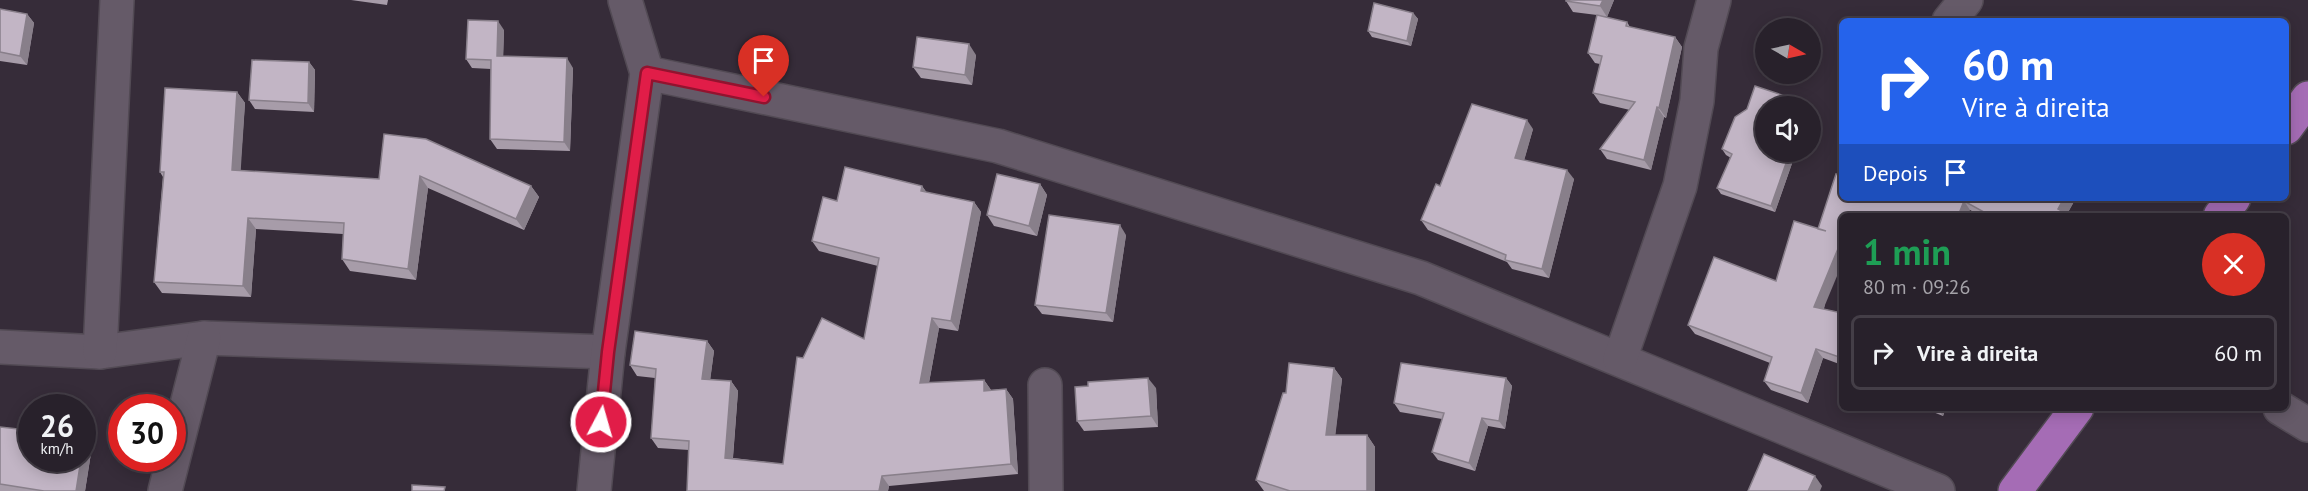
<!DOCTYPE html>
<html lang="pt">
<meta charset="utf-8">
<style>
body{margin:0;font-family:"PT Sans",sans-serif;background:#342e37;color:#f1f3f6;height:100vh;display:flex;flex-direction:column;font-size:22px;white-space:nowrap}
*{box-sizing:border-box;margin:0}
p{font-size:20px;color:#a5a3a9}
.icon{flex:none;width:33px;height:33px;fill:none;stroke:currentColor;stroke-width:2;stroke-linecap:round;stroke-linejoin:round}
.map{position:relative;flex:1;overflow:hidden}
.sheet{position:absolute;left:1839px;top:213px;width:450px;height:198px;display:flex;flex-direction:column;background:#28212b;border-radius:9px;box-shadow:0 3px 15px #0003,0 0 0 2px #443e47}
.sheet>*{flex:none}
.guide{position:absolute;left:1839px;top:18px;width:450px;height:183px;border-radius:9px;box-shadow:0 3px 15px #0003,0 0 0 2px #443e47;background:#2563eb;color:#fff;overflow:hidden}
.needle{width:39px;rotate:99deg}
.controls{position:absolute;left:1755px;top:18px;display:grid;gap:12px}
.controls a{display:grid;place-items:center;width:66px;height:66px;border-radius:50%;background:#28212b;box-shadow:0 3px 15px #0003,0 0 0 2px #443e47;font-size:30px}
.speed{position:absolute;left:18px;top:394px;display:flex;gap:12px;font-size:30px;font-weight:700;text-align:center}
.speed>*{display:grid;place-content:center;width:78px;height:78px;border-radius:50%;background:#28212b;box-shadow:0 3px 15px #0003,0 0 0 2px #443e47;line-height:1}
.speed small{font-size:15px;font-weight:400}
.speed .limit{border:9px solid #d22;background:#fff;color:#111}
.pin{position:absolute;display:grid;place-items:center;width:51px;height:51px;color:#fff;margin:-62px -26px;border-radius:50% 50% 50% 0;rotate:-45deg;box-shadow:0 0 6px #0007}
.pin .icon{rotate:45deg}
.me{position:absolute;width:66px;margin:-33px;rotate:6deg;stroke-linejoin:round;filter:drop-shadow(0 0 4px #0008)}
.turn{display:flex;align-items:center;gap:21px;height:126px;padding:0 24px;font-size:27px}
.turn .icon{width:78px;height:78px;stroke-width:2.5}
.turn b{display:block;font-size:42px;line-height:51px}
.then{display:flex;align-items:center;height:57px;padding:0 24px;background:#0003;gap:12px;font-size:22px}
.round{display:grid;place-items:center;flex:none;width:63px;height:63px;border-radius:32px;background:#342e37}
.head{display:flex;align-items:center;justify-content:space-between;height:102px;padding:0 24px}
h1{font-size:36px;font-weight:700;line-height:45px;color:#1e9e55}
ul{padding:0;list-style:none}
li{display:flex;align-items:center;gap:18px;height:75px;margin:0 12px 9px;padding:0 12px;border:3px solid #443e47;border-radius:9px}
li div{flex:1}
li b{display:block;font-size:22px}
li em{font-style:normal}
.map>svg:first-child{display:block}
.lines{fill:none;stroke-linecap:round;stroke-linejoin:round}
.minor-casing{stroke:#524a54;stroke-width:36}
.major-casing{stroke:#524a54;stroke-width:36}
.minor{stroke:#655a68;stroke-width:33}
.major{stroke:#a56cb5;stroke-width:33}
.wall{fill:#a79ca9}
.shaded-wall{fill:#887f8a}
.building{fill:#c2b5c5;stroke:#887f8a;stroke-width:1.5}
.route-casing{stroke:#92132f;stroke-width:15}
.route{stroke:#e11d48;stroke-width:10}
</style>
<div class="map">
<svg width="2308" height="491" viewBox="0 0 2308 491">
<rect width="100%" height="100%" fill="#362c39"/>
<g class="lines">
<defs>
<g id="minor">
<path d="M1949 21 1966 0"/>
<path d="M647 73 998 146 1421 278 1938 491"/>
<path d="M0 347 100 352 204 338 608 352"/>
<path d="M100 352 117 0"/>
<path d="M1620 359 1680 186 1697 101 1701 48 1714 0"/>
<path d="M1045 385 1046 491"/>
<path d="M2280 408 2308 425"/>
<path d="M165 491 204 338"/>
<path d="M594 491 608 352 647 73 625 0"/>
</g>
<g id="major">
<path d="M2286 128 2308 98"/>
<path d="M2220 216 2234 198"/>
<path d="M2015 491 2077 408"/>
</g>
</defs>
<use href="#minor" class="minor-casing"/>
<use href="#major" class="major-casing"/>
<use href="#minor" class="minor"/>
<use href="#major" class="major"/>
</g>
<g class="wall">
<path d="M351 0H388L387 5Z"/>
<path d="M1614 0 1607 17 1599 16 1627 22 1630 27 1675 37 1682 47 1666 118 1664 117 1651 170 1607 159 1600 149 1630 110 1600 103 1593 93 1600 64 1595 63 1588 53 1597 15 1573 12 1566 1Z"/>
<path d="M0 9 27 14 34 23 27 65 0 61Z"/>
<path d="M1413 13 1418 19 1411 46 1372 37 1368 31Z"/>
<path d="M504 30 503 56 573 68 570 151 497 149 490 139 491 69 472 68 466 59Z"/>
<path d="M976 55 972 85 921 78 913 67Z"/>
<path d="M309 62 315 70 314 112 255 109 249 100Z"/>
<path d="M237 92 245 103 240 171 379 179 384 134 531 186 539 197 524 230 428 188 416 280 350 271 342 259 343 234 256 229 251 297 162 293 154 282 163 177 160 172Z"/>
<path d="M1533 129 1524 160 1574 179 1549 278 1512 269 1507 262 1428 230 1421 220 1440 186Z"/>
<path d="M1722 149 1766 152H1796L1775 212 1721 194 1717 188 1731 158 1726 155Z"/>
<path d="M845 167 922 186 927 193 974 202 981 212 958 331 939 328 929 383 984 380 991 390 1006 389 1013 399 1018 474 889 486 888 491H687L689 450 658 448 651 438 655 378 637 376 630 365 635 331 707 341 714 351 710 380 731 381 738 391 733 458 783 464 797 357 803 358 822 318 864 339 878 266 819 251 812 241 823 197 837 201Z"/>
<path d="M1040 184 1047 195 1037 236 994 226 987 215Z"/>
<path d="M1842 198H2076L2067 214 2071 216H1981L1970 210 1842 216 1824 309 1842 313V365L1823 358 1808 403 1771 390 1764 381 1770 363 1695 334 1688 325 1776 281 1819 229Z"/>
<path d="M1126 235 1113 322 1042 314 1035 305Z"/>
<path d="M1334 368 1342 379 1335 435H1367L1375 447V491H1264L1256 480 1286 393Z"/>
<path d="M1506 378 1512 386 1505 429 1488 426 1475 471 1438 460 1432 452 1442 419 1400 412 1394 403Z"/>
<path d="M1156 388 1158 427 1084 431 1077 421Z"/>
<path d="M1923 408H1946L1943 416Z"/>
<path d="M0 427 92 447 85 491H0Z"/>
</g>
<g class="shaded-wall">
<path d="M1603 0H1614L1607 17 1600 6Z"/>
<path d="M1413 13 1418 19 1411 46 1407 41Z"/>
<path d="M27 14 34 23 27 65 20 56Z"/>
<path d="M498 21 504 30 503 65 497 56Z"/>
<path d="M1675 37 1682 47 1666 118 1659 108Z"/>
<path d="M969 44 976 55 972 85 965 75Z"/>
<path d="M567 58 573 68 570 151 564 142Z"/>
<path d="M309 62 315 70 314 112 308 103Z"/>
<path d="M237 92 245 103 240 182 232 170Z"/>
<path d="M1657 107 1664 117 1651 170 1644 160Z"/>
<path d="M1527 120 1533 129 1522 168 1515 158Z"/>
<path d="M1790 152H1796L1775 212 1771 206Z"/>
<path d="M1567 170 1574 179 1549 278 1542 269Z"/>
<path d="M420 176 428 188 416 280 408 269Z"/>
<path d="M1040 184 1047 195 1037 236 1029 226Z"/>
<path d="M531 186 539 197 524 230 516 219Z"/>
<path d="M922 186 929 196 921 191Z"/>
<path d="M2064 198H2076L2066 216 2058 209Z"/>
<path d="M1964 201 1970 210 1968 216H1958Z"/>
<path d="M974 202 981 212 958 331 951 321Z"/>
<path d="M248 218 256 229 251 297 243 286Z"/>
<path d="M1120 225 1126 235 1113 322 1106 313Z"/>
<path d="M1842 239V264L1820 317 1814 307Z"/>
<path d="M932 318 939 328 927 393 920 383Z"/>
<path d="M707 341 714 351 709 389 702 379Z"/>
<path d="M1816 349 1823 358 1808 403 1801 393Z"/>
<path d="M1334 368 1342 379 1334 447 1326 435Z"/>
<path d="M1148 378 1156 388 1158 427 1151 416Z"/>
<path d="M1506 378 1512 386 1505 429 1499 421Z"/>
<path d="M984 380 991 390 984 391Z"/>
<path d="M731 381 738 391 732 468 725 458Z"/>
<path d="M1006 389 1013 399 1018 474 1011 464Z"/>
<path d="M1937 408H1946L1943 416Z"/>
<path d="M1482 418 1488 426 1475 471 1469 463Z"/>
<path d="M1367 435 1375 447V491H1367Z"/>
<path d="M85 436 92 447 85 491H76L81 459H82V451Z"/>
<path d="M882 476 889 486 888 491H879Z"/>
<path d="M1815 476 1822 486 1820 491H1808Z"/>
</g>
<g class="building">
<path d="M1566 0H1603L1600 6 1566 1Z"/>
<path d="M1374 3 1413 13 1407 41 1368 31Z"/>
<path d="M0 9 27 14 20 56 0 52Z"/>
<path d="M1597 15 1627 22 1626 26 1675 37 1659 108 1657 107 1644 160 1600 149 1635 102 1593 93 1602 56 1588 53Z"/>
<path d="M468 20 498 21 497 56 567 58 564 142 490 139 491 60 466 59Z"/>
<path d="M917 37 969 44 965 75 913 67Z"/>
<path d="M252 60 309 62 308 103 249 100Z"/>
<path d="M1755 86 1806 103 1805 106H1766V152H1790L1771 206 1717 188 1732 154 1722 149 1735 117 1747 109Z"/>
<path d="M165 88 237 92 232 170 379 179 384 134 426 139 531 186 516 219 420 176 408 269 342 259 344 223 248 218 243 286 154 282 164 172H160Z"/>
<path d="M1472 104 1527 120 1515 158 1567 170 1542 269 1505 260 1506 255 1421 220 1436 184 1440 186Z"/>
<path d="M845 167 922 186 921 191 974 202 951 321 932 318 920 383 984 380V391L1006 389 1011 464 882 476 879 491H687L689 441 651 438 656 369 630 365 635 331 707 341 702 379 731 381 725 458 783 464 797 357 803 358 822 318 864 339 879 258 812 241 823 197 837 201Z"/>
<path d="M997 174 1040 184 1029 226 987 215Z"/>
<path d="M1836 174 1842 176V198H2064L2058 209 2071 216H1991L1964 201 1958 216H1842V239L1814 307 1842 313V358L1816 349 1801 393 1764 381 1772 357 1688 325 1714 257 1776 281 1794 221 1826 231 1818 229Z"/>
<path d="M1049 215 1120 225 1106 313 1035 305Z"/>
<path d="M1289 363 1334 368 1326 435H1367V491H1290L1256 480 1283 393H1286Z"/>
<path d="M1401 363 1506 378 1499 421 1482 418 1469 463 1432 452 1444 413 1394 403Z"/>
<path d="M1148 378 1151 416 1077 421 1075 387 1088 386V382Z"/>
<path d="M18 426 32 428V459H81L76 491H44L0 484V427L18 429Z"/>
<path d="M82 436H85L82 451Z"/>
<path d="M1764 454 1815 476 1808 491H1748Z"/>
<path d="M412 485 445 487 444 491H412Z"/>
</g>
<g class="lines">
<defs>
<path id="route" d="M601 422 608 352 647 73 764 97"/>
</defs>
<use href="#route" class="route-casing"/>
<use href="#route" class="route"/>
</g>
</svg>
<div class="controls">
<a><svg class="needle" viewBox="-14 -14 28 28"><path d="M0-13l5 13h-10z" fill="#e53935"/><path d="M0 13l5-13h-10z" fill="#a5a3a9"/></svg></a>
<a><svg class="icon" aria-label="sound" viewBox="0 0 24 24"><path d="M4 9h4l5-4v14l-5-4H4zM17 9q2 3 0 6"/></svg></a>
</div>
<div class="speed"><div>26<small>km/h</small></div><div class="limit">30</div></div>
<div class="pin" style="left:764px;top:97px;background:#d93025"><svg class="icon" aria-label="arrive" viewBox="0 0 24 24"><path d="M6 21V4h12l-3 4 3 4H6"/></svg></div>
<svg class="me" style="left:601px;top:422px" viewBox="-20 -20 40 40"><circle r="17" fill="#e11d48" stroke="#fff" stroke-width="3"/><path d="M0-11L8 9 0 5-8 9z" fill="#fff"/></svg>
<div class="guide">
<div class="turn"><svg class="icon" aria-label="right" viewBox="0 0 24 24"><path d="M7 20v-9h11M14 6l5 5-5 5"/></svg><div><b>60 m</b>Vire à direita</div></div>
<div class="then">Depois<svg class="icon" aria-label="arrive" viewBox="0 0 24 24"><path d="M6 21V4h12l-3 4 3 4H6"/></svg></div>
</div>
<section class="sheet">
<div class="head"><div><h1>1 min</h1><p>80 m · 09:26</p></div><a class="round" style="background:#d93025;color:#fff"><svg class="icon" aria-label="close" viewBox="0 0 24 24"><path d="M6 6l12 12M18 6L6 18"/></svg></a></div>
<ul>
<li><svg class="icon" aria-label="right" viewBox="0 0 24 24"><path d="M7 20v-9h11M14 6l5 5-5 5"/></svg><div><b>Vire à direita</b></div><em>60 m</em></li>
</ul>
</section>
</div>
